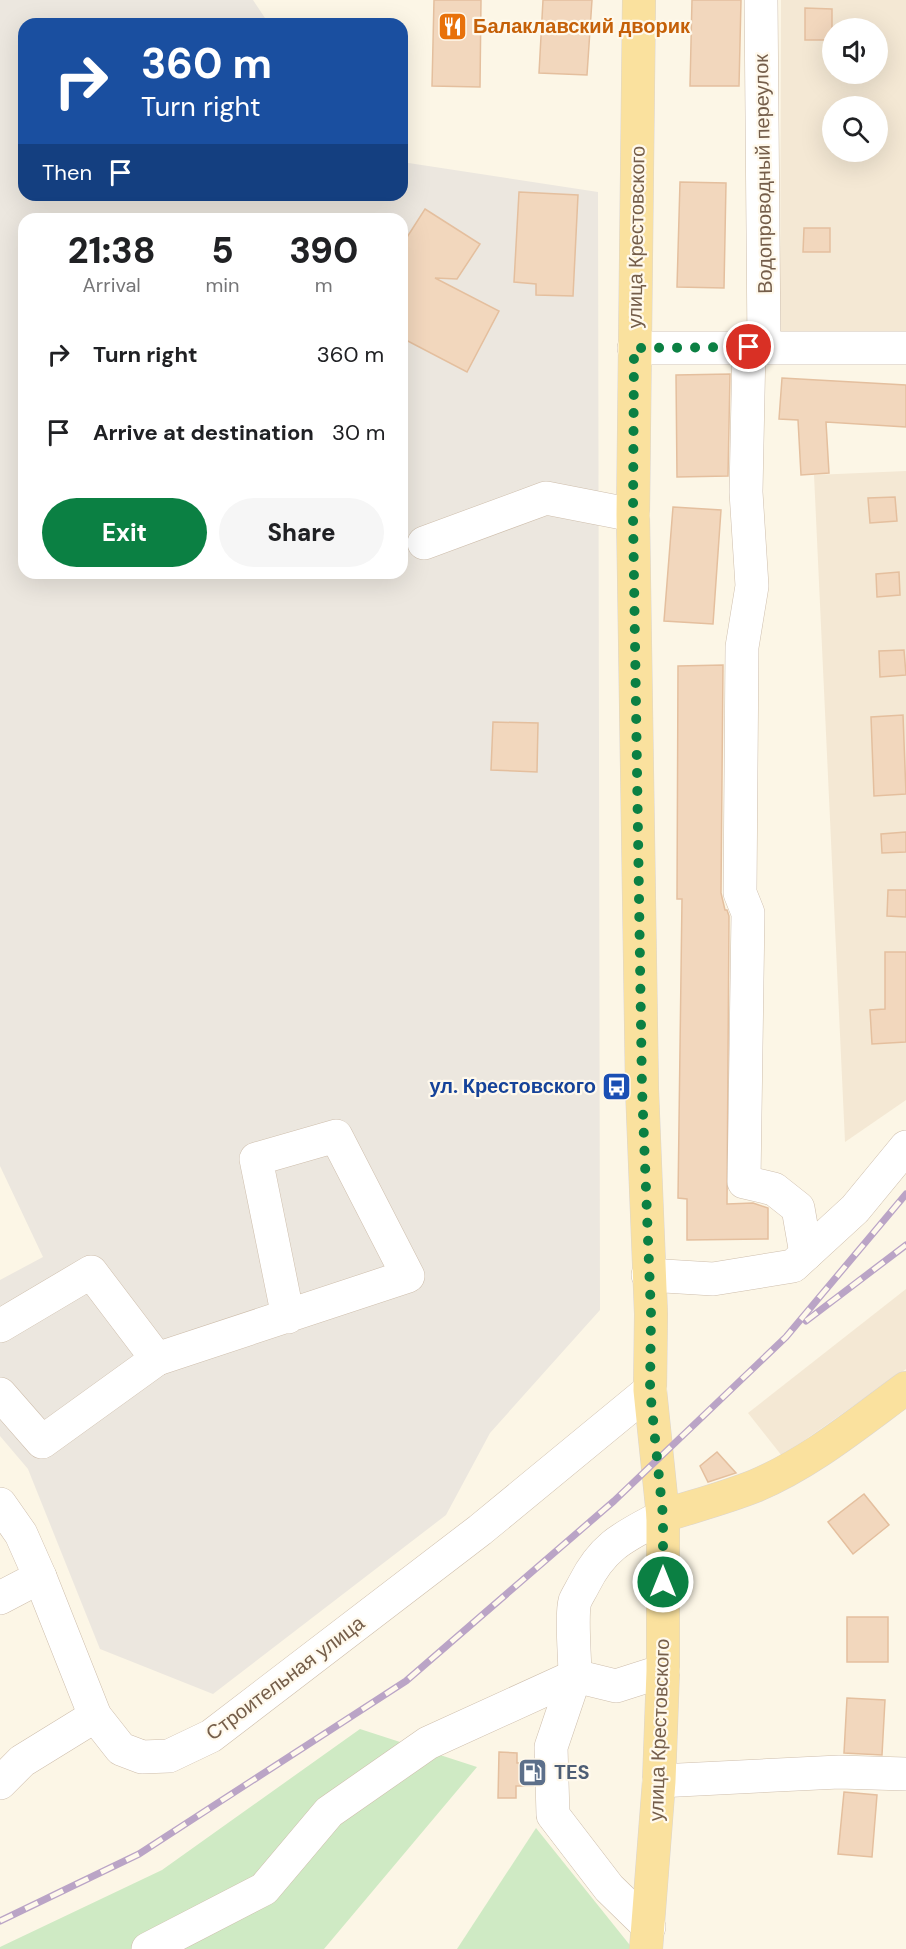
<!DOCTYPE html>
<meta charset="utf-8">
<style>
body{margin:0;font-family:"DM Sans",sans-serif;background:#f6f6f6;color:#202124;height:100vh;display:flex;flex-direction:column;font-size:22px;white-space:nowrap}
*{box-sizing:border-box;margin:0}
p{font-size:20px;color:#757577}
.icon{flex:none;width:33px;height:33px;fill:none;stroke:currentColor;stroke-width:2;stroke-linecap:round;stroke-linejoin:round}
.map{position:relative;flex:1;overflow:hidden}
.details{position:absolute;left:18px;top:213px;width:390px;height:366px;display:flex;flex-direction:column;background:#fff;border-radius:18px;box-shadow:0 6px 24px #0002}
.details>*{flex:none}
.guide{position:absolute;left:18px;top:18px;width:390px;height:183px;border-radius:18px;box-shadow:0 6px 24px #0002;background:#1a4fa0;color:#fff;overflow:hidden}
.tools{position:absolute;left:822px;top:18px;display:grid;gap:12px}
.tools a{display:grid;place-items:center;width:66px;height:66px;border-radius:50%;background:#fff;box-shadow:0 6px 24px #0002;font-size:30px}
.pin{position:absolute;display:grid;place-items:center;width:51px;height:51px;color:#fff;margin:-26px;border:3px solid #fff;border-radius:50%;box-shadow:0 2px 6px #0007}
.me{position:absolute;width:66px;margin:-33px;rotate:0deg;stroke-linejoin:round;filter:drop-shadow(0 0 4px #0008)}
.turn{display:flex;align-items:center;gap:21px;height:126px;padding:0 24px;font-size:27px}
.turn .icon{width:78px;height:78px;stroke-width:2.5}
.turn b{display:block;font-size:42px;line-height:51px}
.then{display:flex;align-items:center;height:57px;padding:0 24px;background:#0003;gap:12px;font-size:22px}
.eta{display:flex;justify-content:space-evenly;align-items:center;height:102px;text-align:center}
.eta b{font-size:36px;font-weight:800;line-height:42px}
.action{display:flex;gap:12px;margin-top:auto;padding:12px 24px}
.action a{flex:1;height:69px;border-radius:36px;background:#0b8043;color:#fff;font-size:24px;font-weight:800;line-height:69px;text-align:center}
.action a+a{background:#f6f6f6;color:#202124}
ul{padding:0;list-style:none}
li{display:flex;align-items:center;gap:18px;height:78px;padding:0 24px}
li div{flex:1}
li b{display:block;font-size:22px}
li em{font-style:normal}
.map>svg:first-child{display:block}
.residential{fill:#f4e8d4;fill-rule:evenodd}
.industrial{fill:#ece7df;fill-rule:evenodd}
.green{fill:#cfeac4}
.building{fill:#f2d7bd;stroke:#e4bf9e;stroke-width:1.5}
.lines{fill:none;stroke-linecap:round;stroke-linejoin:round}
.minor-casing{stroke:#cebeac;stroke-width:34}
.major-casing{stroke:#dbd5d0;stroke-width:34}
.minor{stroke:#fff;stroke-width:33}
.major{stroke:#fae19e;stroke-width:33}
.rail-casing{stroke:#baa4c6;stroke-width:7}
.rail{stroke:#fff9ec;stroke-width:4.5;stroke-dasharray:14;stroke-linecap:butt}
.route{stroke:#0b8043;stroke-width:10;stroke-dasharray:0 18}
.labels{text-anchor:middle;stroke-width:4.5;stroke-linejoin:round;paint-order:stroke}
.food-label{font-size:20px;font-weight:bold;fill:#c56008;stroke:#fff9ec;text-anchor:start}
.street-label{font-size:20px;fill:#755e4a;stroke:#fff9ec}
.transit-label{font-size:20px;font-weight:bold;fill:#164399;stroke:#fff9ec;text-anchor:end}
.service-label{font-size:20px;font-weight:bold;fill:#4e5e75;stroke:#fff9ec;text-anchor:start}
</style>
<div class="map">
<svg width="906" height="1949" viewBox="0 0 906 1949">
<rect width="100%" height="100%" fill="#fcf6e6"/>
<g class="residential">
<path d="M781 0H906V336L780 334ZM832 28H878V74H832ZM832 106H878V152H832Z"/>
<path d="M906 471V1100L845 1142 814 475Z"/>
<path d="M906 1289V1369L782 1456 748 1413Z"/>
</g>
<path class="industrial" d="M0 0H253L269 24H24V195H402V162L598 192 600 1310 490 1433 446 1515 213 1694 100 1649 28 1469 0 1436V1280L43 1257 0 1166ZM24 219H402V573H24Z"/>
<g class="green">
<path d="M360 1729 477 1767 324 1949H0V1947L162 1870Z"/>
<path d="M536 1828 633 1949H457Z"/>
</g>
<g class="building">
<path d="M434 0H481L480 87 432 86Z"/>
<path d="M543 0H592L587 75 539 73Z"/>
<path d="M692 0H741L739 86H690Z"/>
<path d="M805 8 832 9V40H805Z"/>
<path d="M680 182 726 183 724 288 677 287Z"/>
<path d="M519 192 578 195 573 296 536 295V284L514 282Z"/>
<path d="M425 209 480 244 457 279 435 278 499 311 467 372 402 338V245Z"/>
<path d="M804 228H830V252H803Z"/>
<path d="M730 374 728 476 677 477 676 375Z"/>
<path d="M782 378 906 385V427L826 422 829 473 801 475 798 420 779 419Z"/>
<path d="M895 497 897 521 870 523 868 498Z"/>
<path d="M673 507 721 510 713 624 664 621Z"/>
<path d="M899 572 900 595 877 597 876 574Z"/>
<path d="M904 650 906 675 880 677 879 651Z"/>
<path d="M723 665 721 893 725 910H727L729 916 727 1204 753 1203 768 1208V1239L687 1240V1199L678 1198 682 899H677L678 666Z"/>
<path d="M903 715 906 794 874 796 871 717Z"/>
<path d="M493 722 538 723 537 772 491 770Z"/>
<path d="M906 832V852L882 853 881 834Z"/>
<path d="M888 890H906V917L887 916Z"/>
<path d="M885 952H906V1042L872 1044 870 1010 885 1009Z"/>
<path d="M717 1452 736 1473 708 1482 700 1466Z"/>
<path d="M864 1494 889 1525 853 1554 828 1522Z"/>
<rect x="847" y="1617" width="41" height="45"/>
<path d="M847 1698 885 1700 882 1755 844 1753Z"/>
<path d="M499 1752 517 1753V1763H533V1786H516V1798H498Z"/>
<path d="M844 1792 877 1795 872 1857 838 1854Z"/>
</g>
<g class="lines">
<defs>
<g id="minor">
<path d="M761 0 764 348"/>
<path d="M749 347 746 492 752 586 742 647 740 893 748 913 744 1182 774 1189 798 1208 806 1254"/>
<path d="M634 348H906"/>
<path d="M424 543 546 498 633 515"/>
<path d="M648 1275 713 1279 793 1266 855 1209 906 1147"/>
<path d="M0 1326 91 1272 157 1359 408 1276 336 1136 256 1159 288 1317"/>
<path d="M0 1394 42 1442 157 1359"/>
<path d="M0 1504 21 1534 40 1577 95 1716 121 1749 142 1757 169 1756 211 1736 480 1530 650 1390"/>
<path d="M0 1598 40 1577"/>
<path d="M663 1671 616 1686 575 1676C575 1659 571 1615 575 1601 577 1596 581 1590 584 1584 604 1544 626 1536 663 1516"/>
<path d="M575 1676 551 1747 553 1815 609 1888 649 1927"/>
<path d="M659 1781 839 1772 906 1774"/>
<path d="M0 1783 22 1761 95 1716"/>
<path d="M148 1949 264 1889 329 1812 428 1743 575 1676"/>
</g>
<g id="major">
<path d="M639 0 633 515 642 1089 651 1314 650 1390 663 1516V1671L659 1781 646 1949"/>
<path d="M663 1516C694 1506 725 1498 755 1486 810 1463 858 1423 906 1388"/>
</g>
</defs>
<use href="#minor" class="minor-casing"/>
<use href="#major" class="major-casing"/>
<use href="#minor" class="minor"/>
<use href="#major" class="major"/>
<defs>
<g id="rail">
<path d="M806 1321 906 1245"/>
<path d="M0 1921 139 1854 406 1681 614 1501 786 1337 906 1194"/>
</g>
</defs>
<use href="#rail" class="rail-casing"/>
<use href="#rail" class="rail"/>
</g>
<g class="lines">
<path class="route" d="M663 1582V1516L650 1390 651 1314 642 1089 633 515 634 348 749 347"/>
</g>
<defs>
<symbol id="restaurant-square" viewBox="-11 -11 22 22"><rect x="-9" y="-9" width="18" height="18" rx="4" fill="#e8710a" stroke="#fff9ec"/><path d="M-5-6h1v4h1v-4h1v4h1v-4h1v5L-1.5 .5V6h-2V.5L-5-1ZM5-6V6H3V1.5H1.5Q1.5-4 5-6Z" fill="#fff"/></symbol>
<symbol id="bus-square" viewBox="-11 -11 22 22"><rect x="-9" y="-9" width="18" height="18" rx="4" fill="#1a4fb4" stroke="#fff9ec"/><path d="M-5-6H5V4H4V6H2V4H-2V6H-4V4H-5ZM-3.5-4V0h7V-4ZM-3.5 1.2v1.5H-2V1.2ZM2 1.2v1.5H3.5V1.2Z" fill="#fff"/></symbol>
<symbol id="fuel-square" viewBox="-11 -11 22 22"><rect x="-9" y="-9" width="18" height="18" rx="4" fill="#5c6f8a" stroke="#fff9ec"/><path d="M-5.5-6h7V0h2V4h1.3V-2.5L3-4.5l.8-.8L6-3V5H2.5V1h-1V6h-7ZM-4.2-4.7v3.2H.2V-4.7Z" fill="#fff"/></symbol>
</defs>
<g fill-rule="evenodd">
<use href="#restaurant-square" x="436" y="10" width="33" height="33"/>
<use href="#bus-square" x="600" y="1070" width="33" height="33"/>
<use href="#fuel-square" x="516" y="1756" width="33" height="33"/>
</g>
<g class="labels">
<g class="food-label">
<text x="473" y="33">Балаклавский дворик</text>
</g>
<g class="street-label">
<text transform="translate(763 174) rotate(-91)" y="7">Водопроводный переулок</text>
<text transform="translate(636 237) rotate(-89)" y="7">улица Крестовского</text>
<text transform="translate(285 1678) rotate(-37)" y="7">Строительная улица</text>
<text transform="translate(659 1730) rotate(-88)" y="7">улица Крестовского</text>
</g>
<g class="transit-label">
<text x="596" y="1093">ул. Крестовского</text>
</g>
<g class="service-label">
<text x="554" y="1779">TES</text>
</g>
</g>
</svg>
<div class="tools">
<a><svg class="icon" aria-label="sound" viewBox="0 0 24 24"><path d="M4 9h4l5-4v14l-5-4H4zM17 9q2 3 0 6"/></svg></a>
<a><svg class="icon" aria-label="search" viewBox="0 0 24 24"><circle cx="10" cy="10" r="6"/><path d="M15 15l6 6"/></svg></a>
</div>
<div class="pin" style="left:749px;top:347px;background:#d93025"><svg class="icon" aria-label="arrive" viewBox="0 0 24 24"><path d="M6 21V4h12l-3 4 3 4H6"/></svg></div>
<svg class="me" style="left:663px;top:1582px" viewBox="-20 -20 40 40"><circle r="17" fill="#0b8043" stroke="#fff" stroke-width="3"/><path d="M0-11L8 9 0 5-8 9z" fill="#fff"/></svg>
<div class="guide">
<div class="turn"><svg class="icon" aria-label="right" viewBox="0 0 24 24"><path d="M7 20v-9h11M14 6l5 5-5 5"/></svg><div><b>360 m</b>Turn right</div></div>
<div class="then">Then<svg class="icon" aria-label="arrive" viewBox="0 0 24 24"><path d="M6 21V4h12l-3 4 3 4H6"/></svg></div>
</div>
<section class="details">
<div class="eta">
<div><b>21:38</b><p>Arrival</p></div>
<div><b>5</b><p>min</p></div>
<div><b>390</b><p>m</p></div>
</div>
<ul>
<li><svg class="icon" aria-label="right" viewBox="0 0 24 24"><path d="M7 20v-9h11M14 6l5 5-5 5"/></svg><div><b>Turn right</b></div><em>360 m</em></li>
<li><svg class="icon" aria-label="arrive" viewBox="0 0 24 24"><path d="M6 21V4h12l-3 4 3 4H6"/></svg><div><b>Arrive at destination</b></div><em>30 m</em></li>
</ul>
<div class="action"><a>Exit</a><a>Share</a></div>
</section>
</div>
